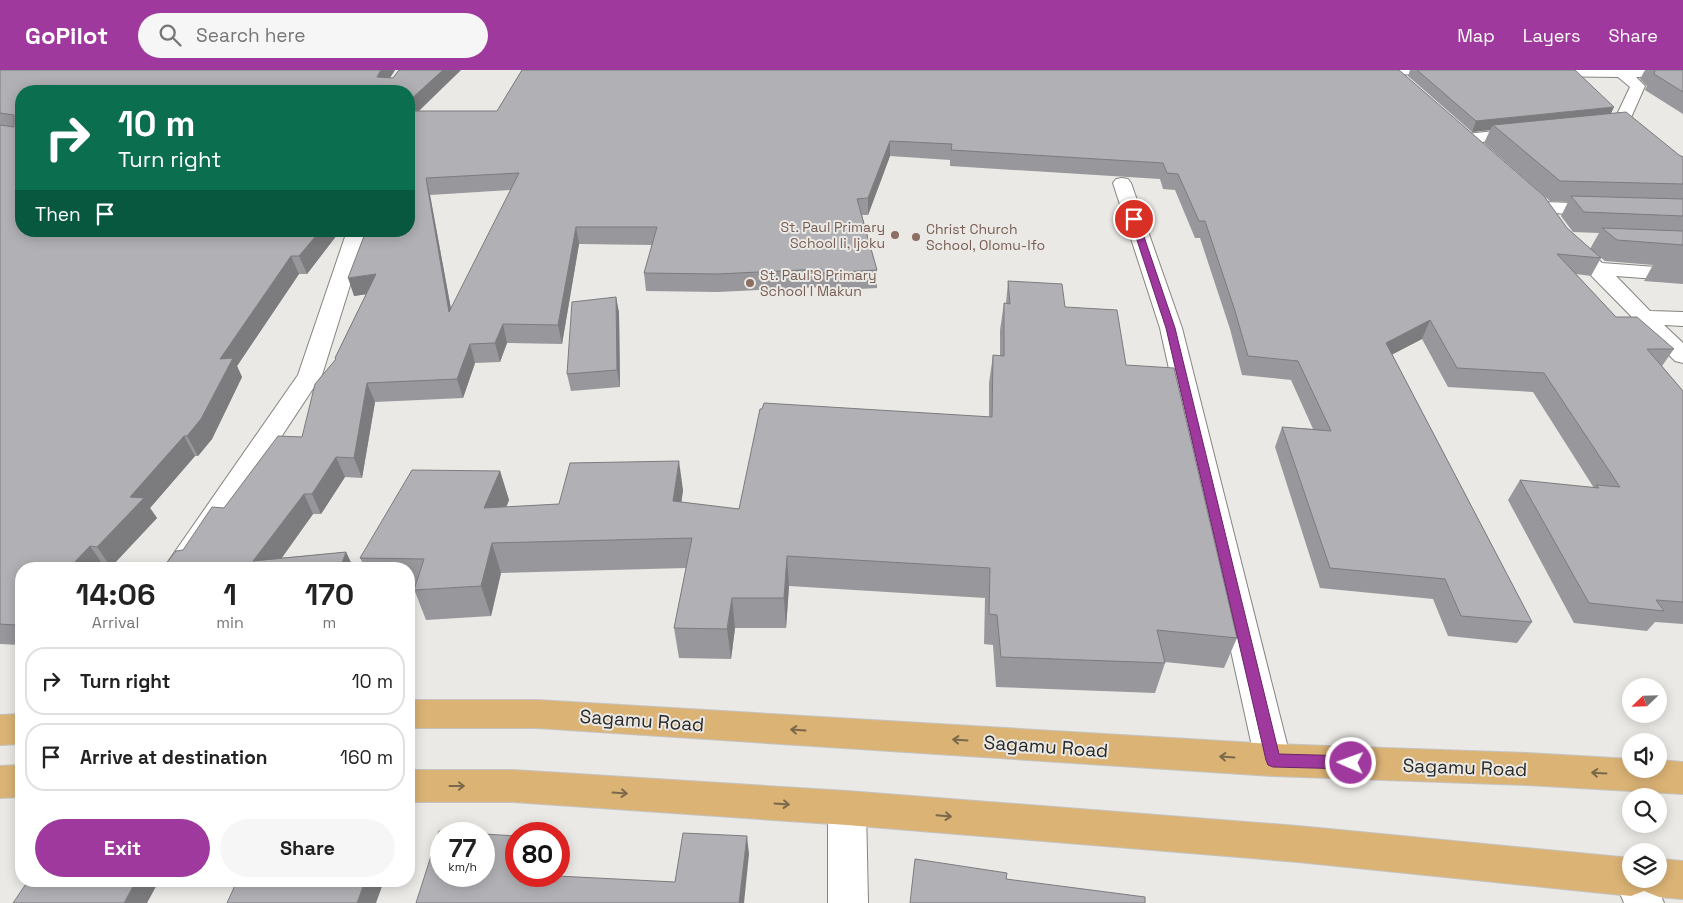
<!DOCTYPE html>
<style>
body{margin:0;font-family:"Space Grotesk",sans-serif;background:#f6f6f6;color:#222;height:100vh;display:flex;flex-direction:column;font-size:19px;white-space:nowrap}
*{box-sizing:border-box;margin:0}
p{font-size:16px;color:#767676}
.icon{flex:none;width:28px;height:28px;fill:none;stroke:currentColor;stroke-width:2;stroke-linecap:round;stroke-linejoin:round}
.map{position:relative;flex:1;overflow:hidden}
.panel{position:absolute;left:15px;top:492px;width:400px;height:325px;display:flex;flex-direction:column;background:#fff;border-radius:20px;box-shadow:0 2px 12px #0003}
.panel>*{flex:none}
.banner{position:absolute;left:15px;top:15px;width:400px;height:152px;border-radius:20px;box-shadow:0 2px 12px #0003;background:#0b6e4f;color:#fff;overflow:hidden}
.needle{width:32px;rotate:247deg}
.buttons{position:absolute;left:1622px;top:608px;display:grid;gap:10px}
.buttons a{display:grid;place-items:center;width:45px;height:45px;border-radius:50%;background:#fff;box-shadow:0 2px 12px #0003;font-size:25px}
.speed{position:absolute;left:430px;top:752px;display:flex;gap:10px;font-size:25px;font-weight:700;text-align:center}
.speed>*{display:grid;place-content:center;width:65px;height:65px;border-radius:50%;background:#fff;box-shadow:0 2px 12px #0003;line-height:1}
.speed small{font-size:12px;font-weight:400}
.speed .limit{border:8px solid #d22;background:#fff;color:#111}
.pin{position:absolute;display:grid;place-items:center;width:42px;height:42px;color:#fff;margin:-21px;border:2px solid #fff;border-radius:50%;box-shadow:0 1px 5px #0007}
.me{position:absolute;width:55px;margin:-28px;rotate:272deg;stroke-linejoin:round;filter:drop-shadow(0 0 4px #0008)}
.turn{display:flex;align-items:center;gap:18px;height:105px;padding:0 20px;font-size:22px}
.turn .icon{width:65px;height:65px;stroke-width:2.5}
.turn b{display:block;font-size:35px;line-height:42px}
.then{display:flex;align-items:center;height:48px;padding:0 20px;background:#0003;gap:10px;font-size:19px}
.eta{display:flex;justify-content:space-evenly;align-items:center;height:85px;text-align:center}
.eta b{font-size:30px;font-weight:600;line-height:35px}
.action{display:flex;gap:10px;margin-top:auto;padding:10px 20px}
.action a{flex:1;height:58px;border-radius:30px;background:#9f399d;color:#fff;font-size:20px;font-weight:600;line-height:58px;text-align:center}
.action a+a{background:#f6f6f6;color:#222}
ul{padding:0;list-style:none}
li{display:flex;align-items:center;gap:15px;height:68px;margin:0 10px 8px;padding:0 10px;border:2px solid #e0e0e0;border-radius:20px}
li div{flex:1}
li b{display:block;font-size:19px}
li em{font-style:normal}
header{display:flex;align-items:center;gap:30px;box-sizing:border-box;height:70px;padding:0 25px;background:#9f399d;color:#fff}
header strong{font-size:24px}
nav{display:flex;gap:28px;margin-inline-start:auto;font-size:18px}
.search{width:350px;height:45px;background:#f6f6f6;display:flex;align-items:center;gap:12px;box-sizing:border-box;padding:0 18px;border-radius:28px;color:#767676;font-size:19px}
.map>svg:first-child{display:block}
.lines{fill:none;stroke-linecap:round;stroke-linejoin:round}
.minor-casing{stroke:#858480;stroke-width:2}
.highway-casing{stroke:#c3c3c3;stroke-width:2}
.minor{fill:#fff;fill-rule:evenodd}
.highway{fill:#dbb375;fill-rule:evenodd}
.wall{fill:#98979b;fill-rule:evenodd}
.shaded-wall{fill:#7c7b7e}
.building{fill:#b1b0b4;stroke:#7c7b7e;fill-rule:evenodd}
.oneway{stroke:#7a684b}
.route{fill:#9f399d;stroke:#672566}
.education-dot{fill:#8d6e63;stroke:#ebe9e5;stroke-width:2}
.labels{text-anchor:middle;stroke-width:4;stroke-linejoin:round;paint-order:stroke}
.far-education-label{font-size:14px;fill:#785e54;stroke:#ebe9e5;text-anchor:start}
.near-street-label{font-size:19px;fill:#2a2a28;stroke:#ebe9e5}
</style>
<header>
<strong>GoPilot</strong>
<div class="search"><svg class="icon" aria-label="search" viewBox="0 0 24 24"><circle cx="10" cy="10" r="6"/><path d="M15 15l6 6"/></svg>Search here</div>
<nav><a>Map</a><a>Layers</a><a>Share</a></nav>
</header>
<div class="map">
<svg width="1683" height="833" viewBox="0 0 1683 833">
<rect width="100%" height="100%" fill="#ebe9e5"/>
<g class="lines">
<defs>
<g id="minor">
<path d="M1375 0H1454L1455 1 1453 4 1448 5 1382 4Z"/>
<path d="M1535 0H1683V7H1636L1645 16 1629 52 1683 96V108L1669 103 1613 53 1630 17 1618 7 1541 6 1536 5 1534 2Z"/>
<path d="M1524 58 1530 60 1532 63 1530 66 1466 74 1460 72 1458 69 1460 66 1466 64Z"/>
<path d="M1122 108 1128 109 1131 113 1182 258 1291 690 1286 701 1273 706 1260 701 1255 690 1160 258 1113 113 1116 109Z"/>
<path d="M1544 132 1602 134 1609 136 1611 140 1609 144 1602 146 1537 142 1535 138 1537 134Z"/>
<path d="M347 161H367L322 305 194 499H163L298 305Z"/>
<path d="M1569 166 1576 168 1602 193 1683 199V211L1616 206 1650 241 1683 242V256L1664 255 1683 273V293L1675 291 1637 253 1633 252 1631 246 1562 176 1559 172 1562 168Z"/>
<path d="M847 721 860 726 866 738 868 833H828V738L834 726Z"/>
<path d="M1631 791V809H1654L1664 833H1624L1614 809 1620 795Z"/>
</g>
<g id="highway">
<path d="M409 630H537L1273 674 1527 683 1631 689V699H1659V690L1683 692V724L1527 715 1273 706 537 658H409Z"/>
<path d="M21 644V674L0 675V645Z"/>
<path d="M21 695V727L0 728V696Z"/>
<path d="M409 700H513L847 721 1298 756 1631 788V809H1659V789L1683 791V829L1659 827 1644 821 1631 826 1298 792 847 755 513 732H409Z"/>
</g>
</defs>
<use href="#minor" class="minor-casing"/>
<use href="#highway" class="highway-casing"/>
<use href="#minor" class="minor"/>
<use href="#highway" class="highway"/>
</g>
<g class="wall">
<path d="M0 0H395L390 8H393L399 0H461L419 41H497L522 0H1399L1567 158 1590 179 1599 163 1573 162 1561 146 1568 132 1550 131 1484 73 1490 60 1472 62 1408 6 1410 0H1575L1611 43 1679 85 1683 87V214L1644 211 1653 195 1605 191 1599 186 1601 188 1591 206 1576 204 1616 247 1674 279 1662 296 1683 321V554L1655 552 1647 561 1574 553 1508 430 1520 410 1594 418 1533 322 1448 317 1422 269 1392 284 1532 552 1517 573 1448 566 1433 529 1320 518 1275 377 1282 357 1313 359 1291 310 1242 305 1230 259 1200 168H1195L1175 120 1163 119 1160 109 950 96V90L890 86 868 145H862L877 200V218L824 221 823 217 718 222 646 221 644 203 652 175 579 174 562 274 507 273 500 292 475 293 463 328 375 332 362 408 345 407 321 444H313L281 488 346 482 354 499H162L183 480 224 438 302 367 335 290V288L366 224 354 226 409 161V21L340 161 307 204H299L237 296 242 307 212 369 198 386H195L150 438 157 448 111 497 104 496 21 499V575L0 574ZM511 120 451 239 430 125Z"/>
<path d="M1645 0H1683V44L1645 20 1647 16 1640 9Z"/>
<path d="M1008 211 1065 237 1126 295 1237 568 1224 598 1165 592V593L1155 623 996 617 993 575 984 574 985 528 789 516 786 558H735L731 589 679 588 674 558 686 498 501 503 491 546 426 550 414 519H409V499H366L360 488 500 401 509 430 506 437 559 434 683 420 681 432 739 439 989 347V313L993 285 1000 286V260L1004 233H1006Z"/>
<path d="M616 227 619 243 620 317 571 321 567 304Z"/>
</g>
<g class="shaded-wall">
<path d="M381 0H395L381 21 377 7Z"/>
<path d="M443 0H461L409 50V31Z"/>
<path d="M1614 37 1609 48 1493 55 1490 60 1472 62 1476 51Z"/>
<path d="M890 71V86L868 145V128Z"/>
<path d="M426 108 430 125 455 261 449 242Z"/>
<path d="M576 157 579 174 562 274 558 255Z"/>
<path d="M320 161H340L307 204 299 186Z"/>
<path d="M291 186 299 204 237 296 242 307 212 369 198 386 187 366 220 289Z"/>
<path d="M376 204 382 222 354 226 348 208Z"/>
<path d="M616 227 619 243 620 317 617 300Z"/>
<path d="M1430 250 1422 269 1378 292 1386 273Z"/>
<path d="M503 254 507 273 500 292 495 273Z"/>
<path d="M470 274 475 293 463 328 457 309Z"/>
<path d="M367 313 375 332 362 408 354 388Z"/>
<path d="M184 366 195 386 150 438 157 448 111 497 97 477 130 427Z"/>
<path d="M336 387 345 407 321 444 312 424Z"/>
<path d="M679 391 683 420 678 461 673 431Z"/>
<path d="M500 401 509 430 494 468 484 438Z"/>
<path d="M304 424 313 444 274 499 253 491Z"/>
<path d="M492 473 501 503 491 546 481 516Z"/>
<path d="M90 476 104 496 102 499H68Z"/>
<path d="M346 482 354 499H340Z"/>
<path d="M787 486 789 516 786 558 784 528Z"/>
<path d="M732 528 735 558 731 589 727 559Z"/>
<path d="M21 548V563L14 555Z"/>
<path d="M747 766 749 784 744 833H739Z"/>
<path d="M136 811H159L147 833H124Z"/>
<path d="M365 811H384L376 833H357Z"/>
</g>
<g class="building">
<path d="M0 0H381L377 7 393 8 399 0H443L409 31V21H21V161H320L299 186H291L220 289 233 288 201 349 187 366H184L130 427 144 428 97 477 90 476 68 499H21V548L14 555 0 554V55L14 57V45L0 43Z"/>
<path d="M522 0H1399L1544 126 1567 158 1601 188 1557 184 1616 247H1637L1674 279H1647L1683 321V532L1656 530 1664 541 1589 533 1520 410 1599 418 1596 415 1620 417 1544 303 1457 298 1430 250 1386 273 1532 552 1461 546 1445 509 1330 498 1282 357 1331 361 1298 291 1248 286 1235 241 1205 151H1199L1178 104 1167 103 1163 93 951 80 952 74 890 71 868 128 857 129 877 200 823 203 822 199 717 204 644 203 657 157H576L558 255 503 254 495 273 470 274 457 309 367 313 354 388 336 387 312 424H304L253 491 346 482 340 499H162L176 481 183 480 212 437 224 438 278 366 302 367 315 314 336 289 335 288 376 204 348 208 366 161H409V41H497ZM519 103 449 242 426 108Z"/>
<path d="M1417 0H1575L1614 37 1476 51Z"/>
<path d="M1655 0H1683V22L1654 4Z"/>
<path d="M1626 42 1679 85 1683 87V114L1560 111 1493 55Z"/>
<path d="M1571 126 1683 129V146L1584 142Z"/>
<path d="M1602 158 1683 161V175L1617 170Z"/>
<path d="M1008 211 1062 214 1065 237 1117 240 1126 295 1174 298 1237 568 1157 560 1165 593 1001 587 997 545 989 544 990 498 787 486 784 528H732L727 559 674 558 692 468 492 473 481 516 414 520 424 489 360 488 412 400 500 401 484 438 559 434 570 393 679 391 673 431 739 439 760 339H762L764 333 992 347 993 285 1004 286V233L1010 234Z"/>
<path d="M616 227 617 300 567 304 572 232Z"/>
<path d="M439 761 483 764H441V806H484V764L516 766V806H557L675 812 683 763 747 766 739 833H416Z"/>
<path d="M915 789 1007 803 1006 809 1145 827V833H910Z"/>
<path d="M28 811H136L124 833H13Z"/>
<path d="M237 811H365L357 833H227Z"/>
</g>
<defs><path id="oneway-shaft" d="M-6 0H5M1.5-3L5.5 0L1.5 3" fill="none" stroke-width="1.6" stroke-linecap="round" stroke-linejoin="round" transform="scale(1.25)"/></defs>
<g class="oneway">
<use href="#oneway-shaft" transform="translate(798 660) rotate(-176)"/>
<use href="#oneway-shaft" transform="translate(960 670) rotate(-176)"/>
<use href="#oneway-shaft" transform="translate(1227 687) rotate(-176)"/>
<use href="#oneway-shaft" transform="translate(1599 703) rotate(-177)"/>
<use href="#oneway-shaft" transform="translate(457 716)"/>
<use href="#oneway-shaft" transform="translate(620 723) rotate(4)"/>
<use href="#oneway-shaft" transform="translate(782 734) rotate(4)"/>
<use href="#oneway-shaft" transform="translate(944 746) rotate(5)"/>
</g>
<path class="route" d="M1131 147 1138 149 1175 258 1279 684 1351 686 1357 688 1359 693 1357 697 1351 699 1273 697 1268 695 1266 690 1166 258 1130 149Z"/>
<g class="education-dot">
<circle cx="895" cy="165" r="5"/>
<circle cx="916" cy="167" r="5"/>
<circle cx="750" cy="213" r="5"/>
</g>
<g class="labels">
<g class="far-education-label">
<text x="885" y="162" text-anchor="end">St. Paul Primary<tspan x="885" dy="16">School Ii, Ijoku</tspan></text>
<text x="926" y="164">Christ Church<tspan x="926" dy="16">School, Olomu-Ifo</tspan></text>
<text x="760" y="210">St. Paul'S Primary<tspan x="760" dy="16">School I Makun</tspan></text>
</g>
<g class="near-street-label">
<text transform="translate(642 650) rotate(4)" y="7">Sagamu Road</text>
<text transform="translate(1046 676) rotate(4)" y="7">Sagamu Road</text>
<text transform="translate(1465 697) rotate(2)" y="7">Sagamu Road</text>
</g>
</g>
</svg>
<div class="buttons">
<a><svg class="needle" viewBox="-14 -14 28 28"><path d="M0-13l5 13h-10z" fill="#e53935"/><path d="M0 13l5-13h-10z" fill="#767676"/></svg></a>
<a><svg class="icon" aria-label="sound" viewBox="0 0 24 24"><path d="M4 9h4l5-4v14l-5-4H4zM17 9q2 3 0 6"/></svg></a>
<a><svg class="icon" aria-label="search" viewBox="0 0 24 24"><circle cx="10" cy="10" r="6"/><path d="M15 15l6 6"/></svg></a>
<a><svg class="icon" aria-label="layers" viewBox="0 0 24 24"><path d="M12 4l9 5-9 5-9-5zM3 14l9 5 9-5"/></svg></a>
</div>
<div class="speed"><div>77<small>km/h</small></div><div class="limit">80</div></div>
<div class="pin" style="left:1134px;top:149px;background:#d93025"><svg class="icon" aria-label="arrive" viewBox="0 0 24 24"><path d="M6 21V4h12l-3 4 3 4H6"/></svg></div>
<svg class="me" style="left:1351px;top:693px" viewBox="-20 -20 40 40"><circle r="17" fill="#9f399d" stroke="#fff" stroke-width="3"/><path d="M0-11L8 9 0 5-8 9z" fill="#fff"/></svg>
<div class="banner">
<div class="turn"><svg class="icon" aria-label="right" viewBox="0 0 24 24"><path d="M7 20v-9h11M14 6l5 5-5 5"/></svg><div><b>10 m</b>Turn right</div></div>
<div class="then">Then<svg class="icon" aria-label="arrive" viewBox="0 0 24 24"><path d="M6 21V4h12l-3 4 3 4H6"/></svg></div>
</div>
<section class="panel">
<div class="eta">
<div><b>14:06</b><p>Arrival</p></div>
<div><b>1</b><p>min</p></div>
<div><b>170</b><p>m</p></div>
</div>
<ul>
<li><svg class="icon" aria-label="right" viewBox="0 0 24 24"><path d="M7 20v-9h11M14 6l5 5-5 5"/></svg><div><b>Turn right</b></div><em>10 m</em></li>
<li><svg class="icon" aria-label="arrive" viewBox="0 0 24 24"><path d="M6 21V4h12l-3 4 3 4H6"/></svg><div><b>Arrive at destination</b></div><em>160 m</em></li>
</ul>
<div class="action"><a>Exit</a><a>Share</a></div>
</section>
</div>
